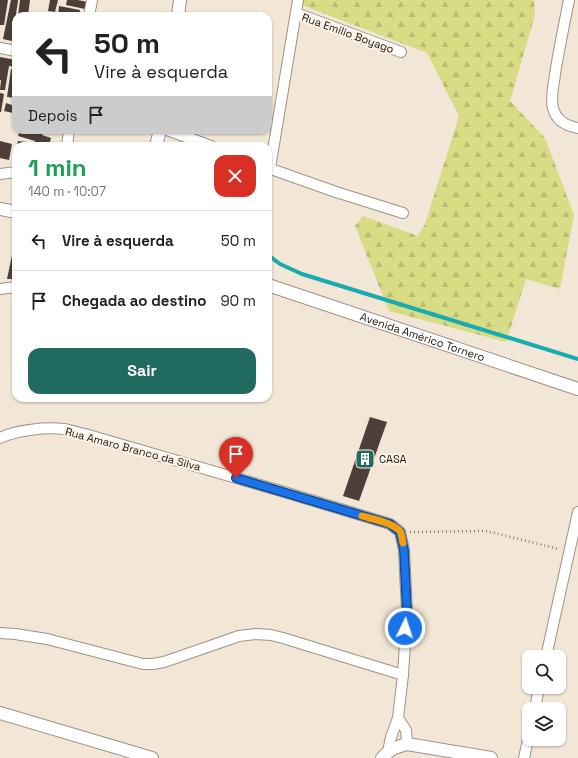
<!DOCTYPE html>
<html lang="pt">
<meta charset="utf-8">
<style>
body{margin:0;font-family:"Space Grotesk",sans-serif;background:#f2f2f2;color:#222;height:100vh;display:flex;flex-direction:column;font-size:15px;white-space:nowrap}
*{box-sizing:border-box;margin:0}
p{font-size:13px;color:#767676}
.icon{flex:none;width:22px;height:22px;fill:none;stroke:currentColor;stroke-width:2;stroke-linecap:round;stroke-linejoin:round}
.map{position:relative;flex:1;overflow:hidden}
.sheet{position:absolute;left:12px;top:142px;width:260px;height:260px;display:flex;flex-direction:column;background:#fff;border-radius:12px;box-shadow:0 1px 3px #0004}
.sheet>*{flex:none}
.banner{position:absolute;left:12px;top:12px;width:260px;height:122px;border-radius:12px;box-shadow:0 1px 3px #0004;background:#fff;color:#222;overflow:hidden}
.controls{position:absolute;left:522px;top:650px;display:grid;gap:8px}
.controls a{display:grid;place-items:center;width:44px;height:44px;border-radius:8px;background:#fff;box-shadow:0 1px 3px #0004;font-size:20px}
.pin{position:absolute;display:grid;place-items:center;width:34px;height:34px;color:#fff;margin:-41px -17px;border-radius:50% 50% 50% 0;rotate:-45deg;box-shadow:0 0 4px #0007}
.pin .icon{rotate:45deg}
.me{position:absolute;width:44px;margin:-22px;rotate:4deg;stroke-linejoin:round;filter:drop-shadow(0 0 3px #0008)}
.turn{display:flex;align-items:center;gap:14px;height:84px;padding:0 16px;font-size:18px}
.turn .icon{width:52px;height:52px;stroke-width:2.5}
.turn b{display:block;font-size:28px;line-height:34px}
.then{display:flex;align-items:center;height:38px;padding:0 16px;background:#0003;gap:8px;font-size:15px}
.round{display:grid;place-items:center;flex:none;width:42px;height:42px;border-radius:12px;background:#f2f2f2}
.overview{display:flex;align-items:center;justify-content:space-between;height:68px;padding:0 16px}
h1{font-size:24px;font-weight:800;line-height:30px;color:#1e9e55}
.cta{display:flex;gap:8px;margin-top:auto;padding:8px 16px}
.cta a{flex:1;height:46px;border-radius:12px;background:#216a60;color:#fff;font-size:16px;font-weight:800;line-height:46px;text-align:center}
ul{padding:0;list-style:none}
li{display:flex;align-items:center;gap:12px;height:60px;padding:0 16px;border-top:1px solid #e0e0e0}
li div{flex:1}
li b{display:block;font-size:15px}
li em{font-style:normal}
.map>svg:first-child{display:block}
.forest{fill:url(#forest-firs)}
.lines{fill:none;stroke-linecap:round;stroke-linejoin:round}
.stream{stroke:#18abb1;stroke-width:4}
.building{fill:#4e3e39}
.minor-casing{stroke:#9f9385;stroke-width:12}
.tertiary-casing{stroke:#9f9385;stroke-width:14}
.path{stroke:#8c8379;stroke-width:2.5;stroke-dasharray:1 3;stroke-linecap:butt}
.minor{stroke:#fff;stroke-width:10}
.tertiary{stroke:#fff;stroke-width:12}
.route-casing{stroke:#114b97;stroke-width:10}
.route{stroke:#1a73e8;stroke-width:7}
.slow{stroke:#f59e0b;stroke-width:7}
.labels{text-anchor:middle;stroke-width:4;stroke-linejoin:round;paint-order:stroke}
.street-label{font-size:11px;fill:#1a1611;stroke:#fef3e7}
.poi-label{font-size:11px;fill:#1a1611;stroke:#fef3e7;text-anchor:start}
</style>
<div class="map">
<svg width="578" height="758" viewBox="0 0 578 758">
<defs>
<pattern id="forest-firs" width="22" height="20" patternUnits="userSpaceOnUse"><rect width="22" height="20" fill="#d8dc85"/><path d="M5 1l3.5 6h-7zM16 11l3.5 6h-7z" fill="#b9bc72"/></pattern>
</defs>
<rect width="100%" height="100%" fill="#f2e6d6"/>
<path class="forest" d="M302 0H534L535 15 510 101 545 138 574 215 560 289 526 279 506 342 389 311 355 226 363 216 418 236 425 224 459 116 427 53 302 5Z"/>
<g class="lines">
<path class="stream" d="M268 255 280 264 302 274 578 359"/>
</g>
<g class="building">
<path d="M0 0H8L4 25H0Z"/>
<path d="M11 0H18V1L12 41 3 39Z"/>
<path d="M20 0H30L28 16H18Z"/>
<path d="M50 0H58L55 12 48 11Z"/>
<path d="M67 0H78L87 2 85 9 66 5Z"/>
<path d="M59 6 80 10 79 15 64 16 58 15Z"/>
<path d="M0 57 16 60V67L9 66 5 90H0L1 80H0Z"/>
<path d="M11 69 16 70V98L7 97Z"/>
<path d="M0 93 4 94 1 112H0Z"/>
<path d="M6 103 15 106 13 113 4 111Z"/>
<path d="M20 130H44L42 135 51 138 49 146H33L35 141 18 136Z"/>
<path d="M0 141 12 144 9 160 0 158Z"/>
<path d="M18 141 27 142V146H17Z"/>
<path d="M15 241 16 279H7Z"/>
<path d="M370 417 387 422 359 501 343 496Z"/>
</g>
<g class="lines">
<defs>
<g id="minor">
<path d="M569 0C564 25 559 49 555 74 554 85 550 97 553 108 556 120 566 126 578 128"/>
<path d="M296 13 401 52"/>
<path d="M89 16 92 0"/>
<path d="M0 48 16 51"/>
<path d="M167 130 211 146"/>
<path d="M67 146 69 130"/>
<path d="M268 168 336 192 403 213"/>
<path d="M270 168 298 0"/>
<path d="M0 174 16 172"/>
<path d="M0 289 16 287"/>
<path d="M0 438C16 430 46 427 64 429 71 430 78 433 85 434L281 491 390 524 400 532 404 550 407 612 403 675 398 718 391 737 388 752"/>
<path d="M0 633 15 634 47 639 143 664H153L164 662 239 636 256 634 271 635 283 638 403 675"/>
<path d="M546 657 578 512"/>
<path d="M535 709 539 687"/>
<path d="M398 718 406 730 407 744"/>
<path d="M524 758 529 735"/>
</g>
<g id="tertiary">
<path d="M178 16 180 0"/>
<path d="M156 146 160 130"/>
<path d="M0 209 16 212"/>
<path id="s1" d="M268 285 578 389"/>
<path d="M0 713 152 758"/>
<path d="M382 758C390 749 396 747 407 744L491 758"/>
</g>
</defs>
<use href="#minor" class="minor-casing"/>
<use href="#tertiary" class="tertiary-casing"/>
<path class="path" d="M410 532 486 531 559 549"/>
<use href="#minor" class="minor"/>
<use href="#tertiary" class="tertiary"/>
</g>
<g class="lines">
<defs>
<path id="route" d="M236 478 390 524 400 532 404 550 407 612 405 628"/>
</defs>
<use href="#route" class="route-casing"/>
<use href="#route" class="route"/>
<path class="slow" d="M362 516C372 519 394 523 400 531 402 534 402 540 403 543"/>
</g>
<defs>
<symbol id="building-square" viewBox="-11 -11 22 22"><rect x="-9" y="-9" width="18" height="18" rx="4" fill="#216a60" stroke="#fef3e7"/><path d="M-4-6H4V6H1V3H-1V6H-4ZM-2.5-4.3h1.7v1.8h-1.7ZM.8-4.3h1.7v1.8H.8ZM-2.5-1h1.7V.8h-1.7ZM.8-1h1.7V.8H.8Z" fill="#fff"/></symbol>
</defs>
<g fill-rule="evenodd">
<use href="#building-square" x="354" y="448" width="22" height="22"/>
</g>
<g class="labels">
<g class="street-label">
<text transform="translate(348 33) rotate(20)" y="4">Rua Emilio Boyago</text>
<text dy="4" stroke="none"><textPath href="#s1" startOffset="163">Avenida Américo Tornero</textPath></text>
<text transform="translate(133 449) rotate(15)" y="4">Rua Amaro Branco da Silva</text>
</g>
<g class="poi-label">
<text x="379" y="463">CASA</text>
</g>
</g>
</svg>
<div class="controls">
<a><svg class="icon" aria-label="search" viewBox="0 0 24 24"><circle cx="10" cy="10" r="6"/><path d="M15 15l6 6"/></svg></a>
<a><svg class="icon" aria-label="layers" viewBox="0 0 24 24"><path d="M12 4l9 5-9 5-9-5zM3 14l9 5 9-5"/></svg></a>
</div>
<div class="pin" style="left:236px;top:478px;background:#d93025"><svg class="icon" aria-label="arrive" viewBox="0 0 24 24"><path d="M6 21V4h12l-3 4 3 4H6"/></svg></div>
<svg class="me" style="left:405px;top:628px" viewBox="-20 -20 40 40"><circle r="17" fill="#1a73e8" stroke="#fff" stroke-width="3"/><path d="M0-11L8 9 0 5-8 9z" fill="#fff"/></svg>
<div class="banner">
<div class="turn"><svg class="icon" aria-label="left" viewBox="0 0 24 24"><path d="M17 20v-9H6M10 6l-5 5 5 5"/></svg><div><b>50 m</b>Vire à esquerda</div></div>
<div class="then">Depois<svg class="icon" aria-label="arrive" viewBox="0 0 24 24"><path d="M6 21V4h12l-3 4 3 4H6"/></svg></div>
</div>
<section class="sheet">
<div class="overview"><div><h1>1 min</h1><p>140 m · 10:07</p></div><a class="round" style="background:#d93025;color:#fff"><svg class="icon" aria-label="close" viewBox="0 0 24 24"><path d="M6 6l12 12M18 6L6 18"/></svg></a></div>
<ul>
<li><svg class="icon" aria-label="left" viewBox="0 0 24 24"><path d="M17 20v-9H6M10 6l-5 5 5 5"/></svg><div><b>Vire à esquerda</b></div><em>50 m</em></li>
<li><svg class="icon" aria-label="arrive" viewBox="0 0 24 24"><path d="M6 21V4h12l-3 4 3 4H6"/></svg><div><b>Chegada ao destino</b></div><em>90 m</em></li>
</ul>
<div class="cta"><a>Sair</a></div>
</section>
</div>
